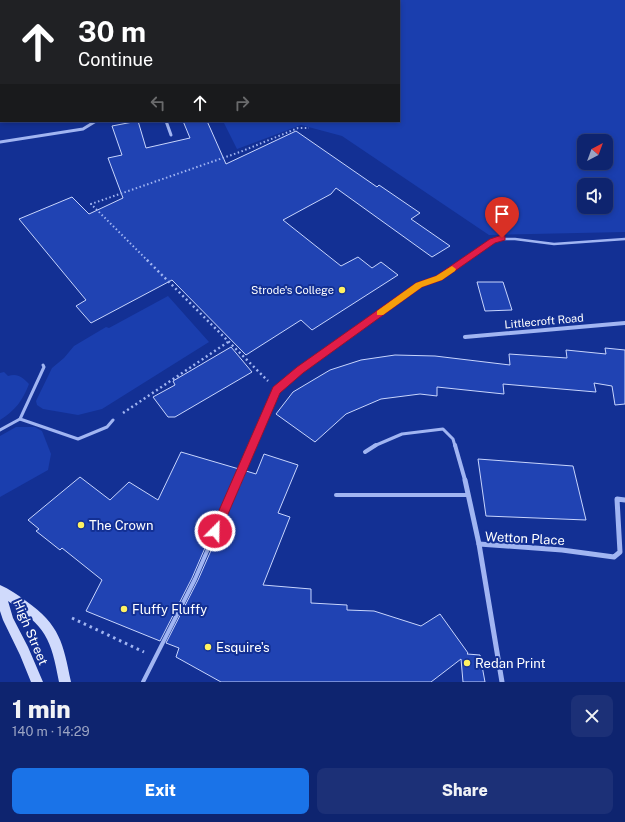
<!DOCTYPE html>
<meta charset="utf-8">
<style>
body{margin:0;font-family:"Public Sans",sans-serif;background:#1c3077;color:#f1f3f6;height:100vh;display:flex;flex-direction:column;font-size:15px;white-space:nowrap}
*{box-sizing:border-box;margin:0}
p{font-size:13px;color:#9ba4c3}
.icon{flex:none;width:22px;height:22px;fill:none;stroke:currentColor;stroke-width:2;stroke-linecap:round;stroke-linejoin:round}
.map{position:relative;height:682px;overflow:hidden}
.drawer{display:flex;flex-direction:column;background:#0e246f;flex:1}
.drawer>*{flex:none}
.guide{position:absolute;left:0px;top:0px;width:400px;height:122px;box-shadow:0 2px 6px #0003,0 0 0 1px #2e4182;background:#202124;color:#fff;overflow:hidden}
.needle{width:26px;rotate:41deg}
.tools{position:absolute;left:577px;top:134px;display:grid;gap:8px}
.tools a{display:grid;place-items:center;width:36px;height:36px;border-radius:8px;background:#0e246f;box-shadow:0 2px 6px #0003,0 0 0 1px #2e4182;font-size:20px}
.pin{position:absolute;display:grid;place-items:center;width:34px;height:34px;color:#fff;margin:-41px -17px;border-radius:50% 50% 50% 0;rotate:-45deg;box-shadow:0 0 4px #0007}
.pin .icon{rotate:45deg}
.me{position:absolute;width:44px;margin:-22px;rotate:23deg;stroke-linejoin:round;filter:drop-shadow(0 0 3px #0008)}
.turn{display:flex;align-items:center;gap:14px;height:84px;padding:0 12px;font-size:18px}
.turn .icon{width:52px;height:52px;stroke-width:2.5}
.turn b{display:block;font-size:28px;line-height:34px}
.lanes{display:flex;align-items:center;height:38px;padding:0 12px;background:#0003;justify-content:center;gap:20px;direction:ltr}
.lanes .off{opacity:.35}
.round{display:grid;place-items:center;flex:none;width:42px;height:42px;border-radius:8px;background:#1c3077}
.headline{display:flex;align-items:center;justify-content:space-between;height:68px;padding:0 12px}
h1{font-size:24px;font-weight:800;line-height:30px}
.button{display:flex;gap:8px;margin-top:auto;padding:8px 12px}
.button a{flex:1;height:46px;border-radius:8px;background:#1a73e8;color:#fff;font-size:16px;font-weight:800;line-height:46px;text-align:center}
.button a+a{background:#1c3077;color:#f1f3f6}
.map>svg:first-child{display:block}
.green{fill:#1a3eae;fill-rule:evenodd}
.building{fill:#2043b3;stroke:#c8d5fd}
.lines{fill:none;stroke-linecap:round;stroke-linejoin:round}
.path-far3{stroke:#a1b5f2;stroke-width:1.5;stroke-dasharray:1 2;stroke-linecap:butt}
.path-far2{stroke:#a1b5f2;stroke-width:2;stroke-dasharray:1.5 2.5;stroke-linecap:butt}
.path-far1{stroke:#a1b5f2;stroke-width:2.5;stroke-dasharray:2 3;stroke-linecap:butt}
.path{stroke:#a1b5f2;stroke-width:3;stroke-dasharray:2.5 4;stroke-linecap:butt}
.lane-far2{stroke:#a1b5f2;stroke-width:2.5}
.lane-far1{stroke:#a1b5f2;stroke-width:3}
.lane{stroke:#a1b5f2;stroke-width:4}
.street-far2{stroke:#a1b5f2;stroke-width:3}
.street-far1{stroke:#a1b5f2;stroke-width:4}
.street{stroke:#a1b5f2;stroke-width:5}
.secondary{fill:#d0dafc;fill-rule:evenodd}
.primary{fill:#ecf0ff;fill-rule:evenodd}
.route{fill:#e11d48;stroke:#92132f}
.slow{fill:#f59e0b}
.poi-dot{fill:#fff262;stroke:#133094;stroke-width:1.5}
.labels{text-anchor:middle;stroke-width:4;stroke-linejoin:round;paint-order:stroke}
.poi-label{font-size:11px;fill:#fff;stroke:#133094;text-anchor:end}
.street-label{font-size:11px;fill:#fff;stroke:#133094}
.near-poi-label{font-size:13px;fill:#fff;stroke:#133094;text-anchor:start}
.near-street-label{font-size:13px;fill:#fff;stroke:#133094}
</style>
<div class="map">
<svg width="625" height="682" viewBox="0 0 625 682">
<rect width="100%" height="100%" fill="#133094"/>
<g class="green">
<path d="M300 0H625V232L489 235 342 136 301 125 237 149 223 121H399V1H287ZM584 141H606V163H584ZM584 185H606V207H584Z"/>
<path d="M168 296 209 342 102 409 78 415 43 409 37 405 36 401 52 368 64 358 74 346 106 327 109 328Z"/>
<path d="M4 372 8 376C18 373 22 377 29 384 23 400 15 411 0 420V373Z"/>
<path d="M16 427H35L42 431 51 454 48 470 0 497V436Z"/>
</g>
<g class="building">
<path d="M138 121 146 148 190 138 183 121H207L226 164 296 131 377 187 379 185 420 213 411 219 450 246 432 257 336 188 331 194 283 220 341 266 358 257 372 268 381 262 398 275 312 330 301 320 246 355 172 280 91 323 76 306 86 300 19 219 72 197 89 214 123 198 108 158 122 155 112 126Z"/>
<path d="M477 282H503L512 310 485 311Z"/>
<path d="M231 347 252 372 175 417H168L153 397 175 385 173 381Z"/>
<path d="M605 348 625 350V404L615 405 612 386 594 383 596 392 503 384 504 394 437 387V396L420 394 381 399 346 414 315 442 276 414 293 392 330 370 361 360 395 355 435 356 510 365 509 354 567 358 566 350 606 354Z"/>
<path d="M181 452 239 469 192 578 160 641 86 611 102 580 62 548 60 550 36 531 39 529 28 520 80 477 110 500 129 482 158 500Z"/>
<path d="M264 454 298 465 278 513 290 517 263 585 311 589V603L347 605V610L374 611 421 626 440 614 468 653 467 654 480 655 485 682H463L461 659 431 682H221L176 657 179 648 166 643 198 580 246 471 256 474Z"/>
<path d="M478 459 573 466 586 520 486 516Z"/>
</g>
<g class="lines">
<path class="path-far3" d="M251 1 258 0"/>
<path class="path-far2" d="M148 261 91 204 240 152 298 128H309"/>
<g class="path-far1">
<path d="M147 260 268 381"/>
<path d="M123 413 228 342"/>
</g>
<path class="path" d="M72 618 144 652"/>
<path class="lane-far2" d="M464 261 492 241 500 239H515L554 244 625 239"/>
<g class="lane-far1">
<path d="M20 419 44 367 43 365"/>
<path d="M0 430 20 419 78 439 107 427 113 420"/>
<path d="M253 446 277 390 286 381 419 285 439 278 465 260"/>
<path d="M374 446 402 434 443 429 453 439 455 446"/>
</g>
<g class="lane">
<path d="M455 445 465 480"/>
<path d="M365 452 376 445"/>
<path d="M336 495H468"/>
<path d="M143 682 195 579 253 445"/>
</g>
<g class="street-far2">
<path d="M166 121 171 135"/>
<path d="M0 142 83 129 96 121"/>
</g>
<path class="street-far1" d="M465 337 625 323"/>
<g class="street">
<path d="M465 480 479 544"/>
<path d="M502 682 479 544 562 550 614 557 620 552 617 499 625 500"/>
</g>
<path class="secondary" d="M0 585C9 589 18 595 26 601 60 625 63 643 71 682H59C51 638 46 627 8 601L13 618 28 647 43 682H31L20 655 3 620 0 611Z"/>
<g class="primary">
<path d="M169 0H181L168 1Z"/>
<path d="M218 0H230L217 1Z"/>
<rect x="0" y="22" width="1" height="4"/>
<path d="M0 29H1L0 34Z"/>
</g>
</g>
<path class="route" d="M502 235 505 236V240L495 243 442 280 422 287 303 373 280 393 219 535 215 537 211 535 210 531 273 387 297 367 416 283 436 276 490 239Z"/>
<path class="slow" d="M452 266 456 269 455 271 442 280 422 287 383 315H377V311L416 283 436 276Z"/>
<g class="poi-dot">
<circle cx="342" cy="290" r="4"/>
<circle cx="81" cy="525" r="4"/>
<circle cx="124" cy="609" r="4"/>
<circle cx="208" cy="647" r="4"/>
<circle cx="467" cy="663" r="4"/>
</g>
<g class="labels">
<g class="poi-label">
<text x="334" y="294">Strode's College</text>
</g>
<g class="street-label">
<text transform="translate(544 321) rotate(-5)" y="4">Littlecroft Road</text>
</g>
<g class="near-poi-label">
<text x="89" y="530">The Crown</text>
<text x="132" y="614">Fluffy Fluffy</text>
<text x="216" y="652">Esquire's</text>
<text x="475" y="668">Redan Print</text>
</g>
<g class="near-street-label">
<text transform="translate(525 538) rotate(3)" y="5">Wetton Place</text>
<text transform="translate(31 632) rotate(67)" y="5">High Street</text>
</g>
</g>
</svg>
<div class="tools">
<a><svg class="needle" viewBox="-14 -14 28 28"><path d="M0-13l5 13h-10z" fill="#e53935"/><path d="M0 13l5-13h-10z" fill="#9ba4c3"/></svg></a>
<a><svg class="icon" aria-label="sound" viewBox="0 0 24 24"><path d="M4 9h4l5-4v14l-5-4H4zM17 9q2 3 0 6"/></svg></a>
</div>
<div class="pin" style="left:502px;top:238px;background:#d93025"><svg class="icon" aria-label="arrive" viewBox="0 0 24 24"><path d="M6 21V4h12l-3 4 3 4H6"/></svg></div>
<svg class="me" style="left:215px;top:531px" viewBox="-20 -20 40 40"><circle r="17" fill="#e11d48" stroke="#fff" stroke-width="3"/><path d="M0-11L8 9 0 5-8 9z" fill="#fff"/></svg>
<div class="guide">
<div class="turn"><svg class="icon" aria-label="ahead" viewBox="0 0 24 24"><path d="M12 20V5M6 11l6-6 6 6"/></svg><div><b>30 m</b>Continue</div></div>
<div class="lanes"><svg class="icon off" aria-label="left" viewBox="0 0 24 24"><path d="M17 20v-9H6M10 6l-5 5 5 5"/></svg><svg class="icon" aria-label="ahead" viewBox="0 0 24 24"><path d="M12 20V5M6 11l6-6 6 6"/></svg><svg class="icon off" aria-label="right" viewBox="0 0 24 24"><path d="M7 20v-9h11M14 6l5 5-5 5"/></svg></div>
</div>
</div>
<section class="drawer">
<div class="headline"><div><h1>1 min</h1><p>140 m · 14:29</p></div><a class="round"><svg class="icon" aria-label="close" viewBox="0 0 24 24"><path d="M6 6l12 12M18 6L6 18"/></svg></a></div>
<div class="button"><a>Exit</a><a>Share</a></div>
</section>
